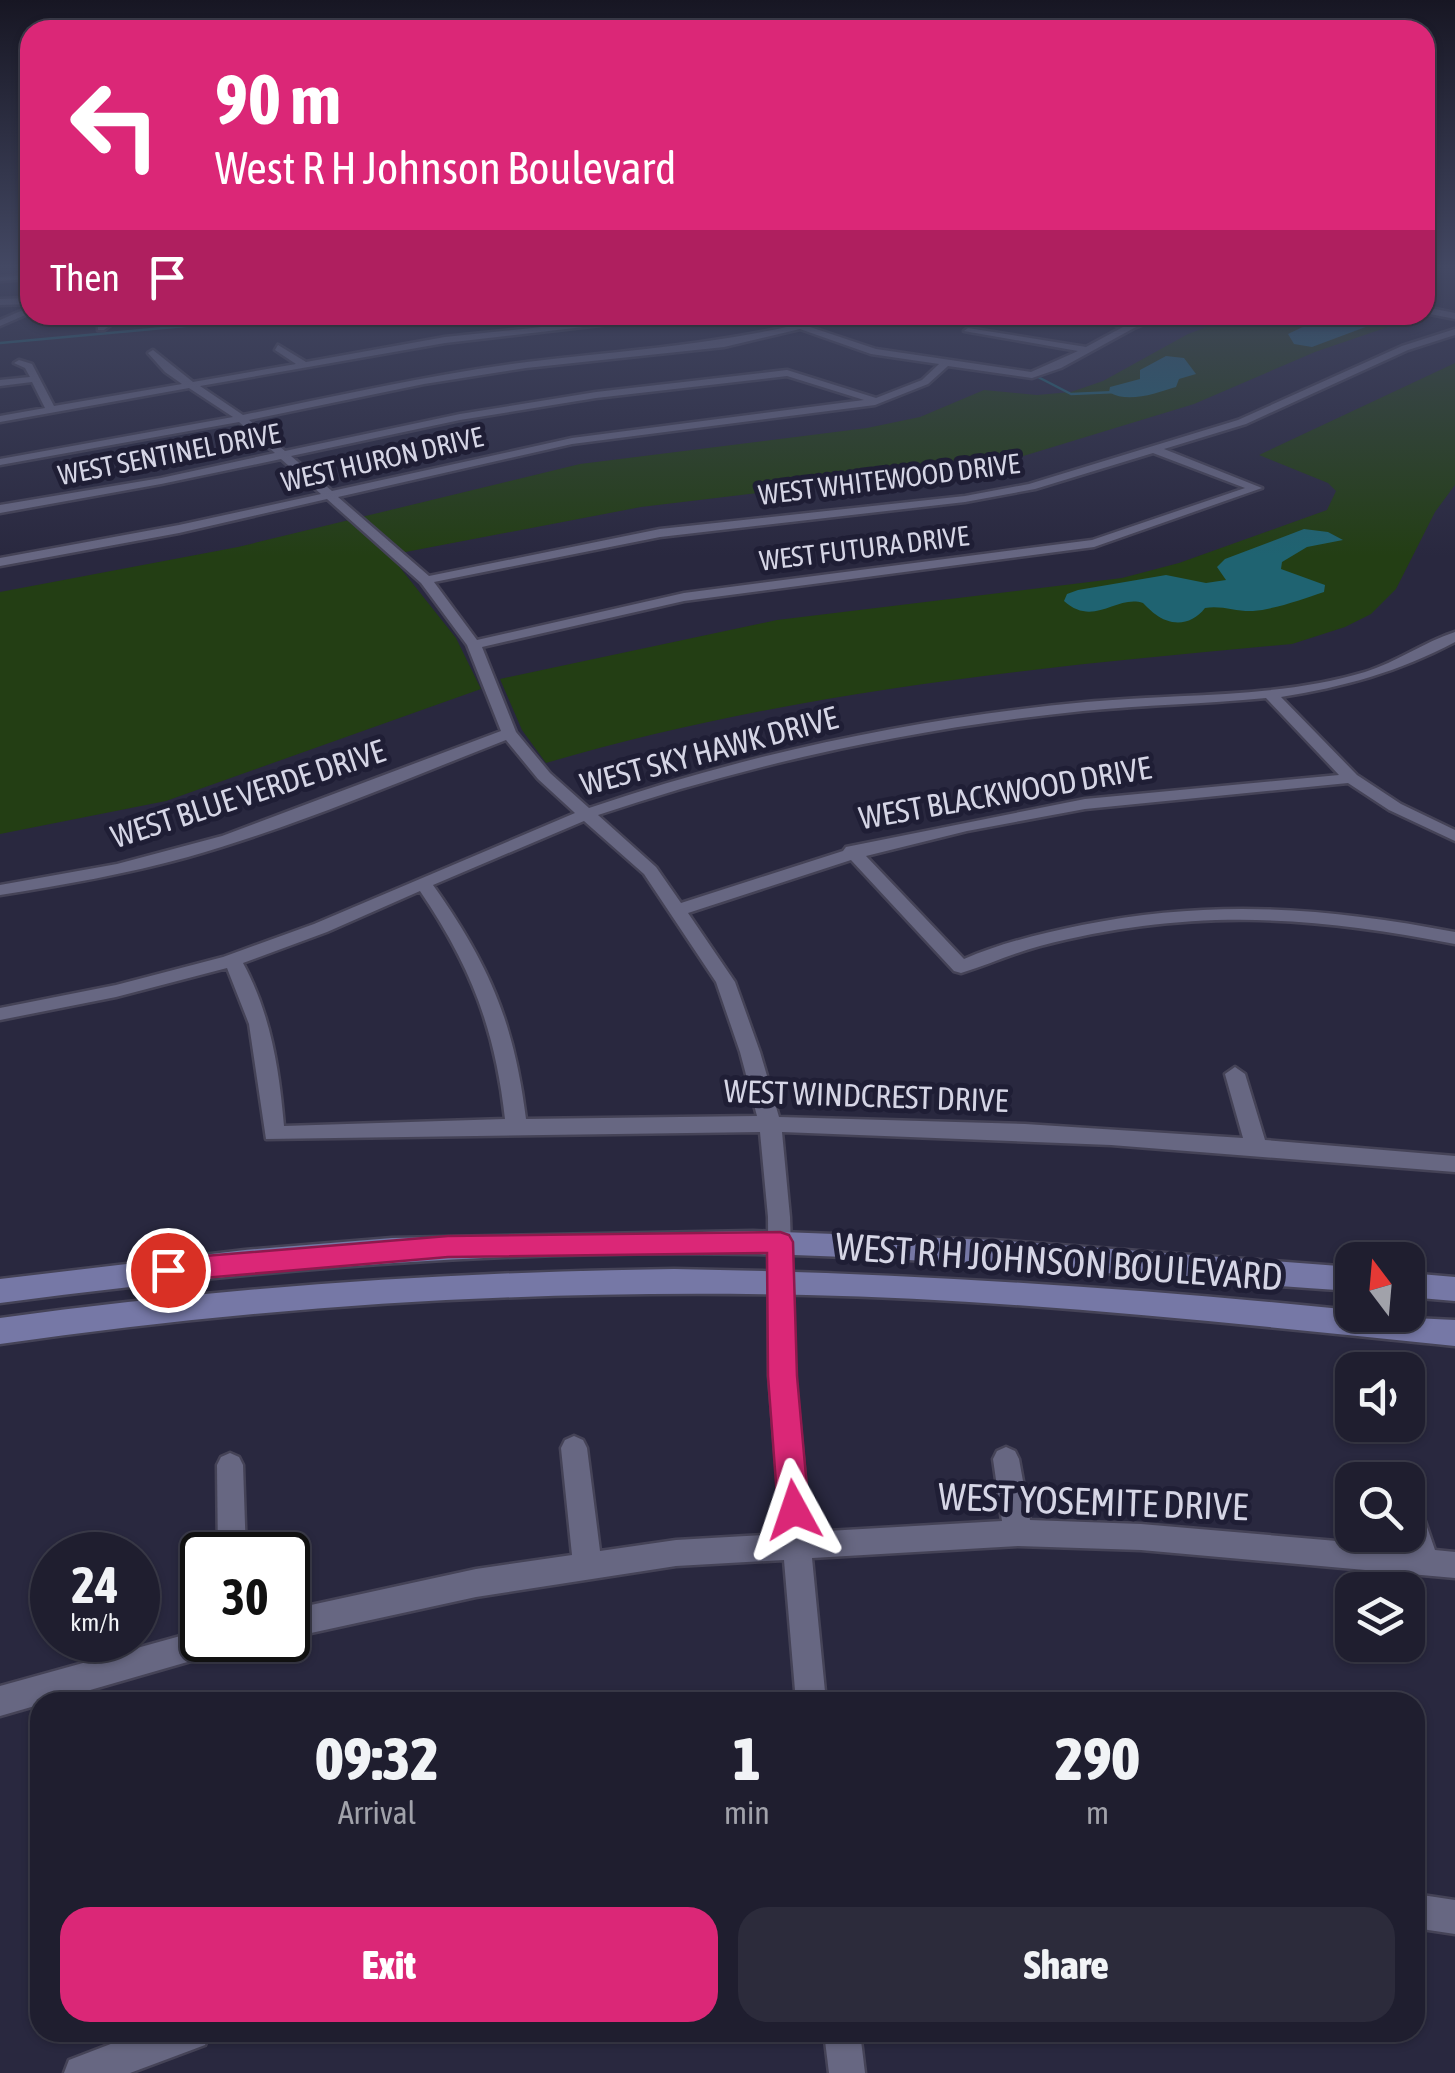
<!DOCTYPE html>
<style>
body{margin:0;font-family:"Asap Condensed",sans-serif;background:#2c2b3b;color:#f1f3f6;height:100vh;display:flex;flex-direction:column;font-size:38px;white-space:nowrap}
*{box-sizing:border-box;margin:0}
p{font-size:32px;color:#a1a2aa}
.icon{flex:none;width:55px;height:55px;fill:none;stroke:currentColor;stroke-width:2;stroke-linecap:round;stroke-linejoin:round}
.map{position:relative;flex:1;overflow:hidden}
.panel{position:absolute;left:30px;top:1692px;width:1395px;height:350px;display:flex;flex-direction:column;background:#1f1e2f;border-radius:30px;box-shadow:0 2px 8px #0004,0 0 0 2px #3c3c4b}
.panel>*{flex:none}
.banner{position:absolute;left:20px;top:20px;width:1415px;height:305px;border-radius:30px;box-shadow:0 2px 8px #0004,0 0 0 2px #3c3c4b;background:#db2777;color:#fff;overflow:hidden}
.needle{width:65px;rotate:344deg}
.fabs{position:absolute;left:1335px;top:1242px;display:grid;gap:20px}
.fabs a{display:grid;place-items:center;width:90px;height:90px;border-radius:20px;background:#1f1e2f;box-shadow:0 2px 8px #0004,0 0 0 2px #3c3c4b;font-size:50px}
.speed{position:absolute;left:30px;top:1532px;display:flex;gap:20px;font-size:50px;font-weight:700;text-align:center}
.speed>*{display:grid;place-content:center;width:130px;height:130px;border-radius:50%;background:#1f1e2f;box-shadow:0 2px 8px #0004,0 0 0 2px #3c3c4b;line-height:1}
.speed small{font-size:25px;font-weight:400}
.speed .limit{border:5px solid #111;border-radius:15px;background:#fff;color:#111}
.pin{position:absolute;display:grid;place-items:center;width:85px;height:85px;color:#fff;margin:-42px;border:5px solid #fff;border-radius:50%;box-shadow:0 2px 10px #0007}
.me{position:absolute;width:110px;margin:-55px;rotate:355deg;stroke-linejoin:round;filter:drop-shadow(0 0 8px #0008)}
.turn{display:flex;align-items:center;gap:35px;height:210px;padding:0 30px;font-size:45px}
.turn .icon{width:130px;height:130px;stroke-width:2.5}
.turn b{display:block;font-size:70px;line-height:85px}
.then{display:flex;align-items:center;height:95px;padding:0 30px;background:#0003;gap:20px;font-size:38px}
.eta{display:flex;justify-content:space-evenly;align-items:center;height:170px;text-align:center}
.eta b{font-size:60px;font-weight:800;line-height:70px}
.action{display:flex;gap:20px;margin-top:auto;padding:20px 30px}
.action a{flex:1;height:115px;border-radius:30px;background:#db2777;color:#fff;font-size:40px;font-weight:800;line-height:115px;text-align:center}
.action a+a{background:#2c2b3b;color:#f1f3f6}
.map>svg:first-child{display:block}
.green{fill:#233e14}
.water{fill:#1f6371}
.lines{fill:none;stroke-linecap:round;stroke-linejoin:round}
.stream{stroke:#1f6371;stroke-width:2.5}
.street-casing{stroke:#454357;stroke-width:5}
.secondary-casing{stroke:#454357;stroke-width:5}
.street{fill:#676782;fill-rule:evenodd}
.secondary{fill:#7678a6;fill-rule:evenodd}
.route{fill:#db2777;stroke:#8e194d;stroke-width:2.5}
.labels{text-anchor:middle;stroke-width:10;stroke-linejoin:round;paint-order:stroke}
.far-street-label{font-size:28px;fill:#d5d5e5;stroke:#1f1e35}
.street-label{font-size:32px;fill:#d5d5e5;stroke:#1f1e35}
.near-street-label{font-size:38px;fill:#d5d5e5;stroke:#1f1e35}
</style>
<div class="map">
<svg width="1455" height="2073" viewBox="0 0 1455 2073">
<rect width="100%" height="100%" fill="#29283f"/>
<g class="green">
<path d="M1239 315H1423L1315 352 1194 404 997 464 641 507 390 555 456 638 481 689 166 801 0 834V592L238 547 580 464 867 428 920 417 984 390 1037 395 1071 392 1103 381 1188 334Z"/>
<path d="M1455 363V485L1435 512 1396 589 1371 614 1345 627 1292 644C1040 667 790 691 546 763L522 730 500 679 777 620 1122 578 1179 563 1327 510 1336 491 1328 483 1259 455Z"/>
</g>
<g class="water">
<path d="M1354 315 1395 316 1312 347 1294 344 1288 334 1313 322 1343 320Z"/>
<path d="M1166 356 1184 358 1196 374 1179 379 1176 387C1156 393 1128 404 1109 392L1110 387 1140 379V370Z"/>
<path d="M1304 529 1328 532 1343 540 1307 547 1282 562 1281 569 1325 585 1324 592C1303 599 1276 609 1253 611 1237 612 1222 605 1205 608 1192 625 1172 627 1155 614 1153 613 1144 604 1143 603 1117 594 1094 628 1064 601L1067 594 1078 590 1166 575 1206 583 1226 580 1217 567 1225 559Z"/>
</g>
<g class="lines">
<g class="stream">
<path d="M0 343 229 322 366 315"/>
<path d="M1038 377 1071 394 1116 392"/>
</g>
<defs>
<g id="street">
<path d="M30 275V279L0 281V277Z"/>
<path d="M30 298V304L0 305V299Z"/>
<path d="M30 307V313L0 326V320Z"/>
<path d="M1425 307 1455 313V319L1425 313Z"/>
<path d="M114 315H124L104 330H98V326Z"/>
<path d="M657 315H686L445 343 200 386 243 415C337 396 432 374 527 362 617 351 702 346 791 326L763 315C777 315 791 324 804 323 822 322 837 315 855 315L810 327 876 349 1031 372 1078 351 964 331 968 328 1086 347 1123 327 1079 315 1130 323 1154 315H1166L1134 328 1061 368 1032 378 948 366 928 384 875 405 572 444 338 497 429 576 660 529 965 496 1029 484 1238 420 1402 346 1455 329V335L1408 350 1246 424 1164 449 1262 488 1094 547 684 601 482 647 516 732 550 773 589 808C750 753 917 718 1086 702 1178 693 1275 699 1365 672 1397 662 1424 642 1455 632V642C1399 672 1343 687 1281 697L1357 775 1401 804 1455 830V841L1389 810 1348 783 1085 809 967 831 866 856 964 959C1001 943 1042 933 1082 925 1212 899 1325 907 1455 932V944C1307 915 1188 908 1040 946 1013 953 988 965 961 973L954 971 851 860 688 913 735 982 760 1052 779 1117 1025 1124 1243 1138 1225 1074 1235 1067 1245 1074 1265 1140 1455 1156V1172L1111 1145 782 1132 790 1217 795 1376 810 1532 1002 1521 993 1459 997 1451 1006 1447 1015 1451 1019 1459 1030 1520 1141 1524 1406 1547 1402 1535H1408V1497L1418 1501 1435 1550 1455 1552V1578L1141 1550 1018 1546 812 1558 826 1702H796L784 1560 676 1566 476 1597 288 1638V1610L476 1569 572 1555 561 1448 565 1440 574 1436 583 1440 587 1448 600 1551 676 1540 782 1534 769 1376 768 1217 760 1132 266 1139 249 1024 227 968 116 997 0 1020V1008L116 985 223 957 314 924 575 813 538 779 506 740C401 781 297 826 188 857 127 874 63 885 0 895V885L117 864 222 836 501 731 467 645 421 583 327 499 179 533 0 566V558L179 525 321 494 281 459 161 484 0 513V505L161 478 275 453 239 422 0 465V459L233 417 189 388 0 422V416L45 408 32 382 0 386V380L30 377 25 368 14 363 19 360 32 364 54 406 182 384 165 372 148 353 153 350 193 382 296 364 275 350 278 345 306 362 445 337ZM800 329 871 354 939 364 922 380 876 398 787 370 596 392 460 414 285 451 249 420 424 384 526 368 724 347ZM787 376 864 400 572 438 332 491 291 456 460 420 596 398ZM1153 453 1245 488 1092 540 684 593 477 640 434 582 660 537 965 502 1035 489ZM1266 698 1339 775 1085 799 846 847 843 851 681 903 656 867 598 815C755 762 917 728 1083 711 1143 705 1205 704 1266 698ZM584 821 644 874 716 982 740 1052 757 1116 526 1119C514 1022 489 964 433 885ZM420 891C471 966 495 1029 505 1119L284 1126C279 1068 271 1015 243 963L327 932Z"/>
<path d="M230 1453 239 1457 243 1465 246 1555H218L217 1465 221 1457Z"/>
<path d="M202 1630V1640H234L229 1650 0 1716V1686Z"/>
<path d="M1415 1894 1455 1900V1934L1415 1928Z"/>
<path d="M142 2032H210L205 2045 130 2073H64L69 2060Z"/>
<path d="M824 2032H860L865 2073H829Z"/>
</g>
<g id="secondary">
<path d="M753 1231 993 1240 1352 1267V1291C1153 1278 955 1258 755 1254 501 1249 251 1270 0 1303V1279L245 1250 392 1238Z"/>
<path d="M674 1269C901 1273 1126 1287 1352 1310V1315L1455 1320V1346C1239 1324 1024 1300 807 1295 536 1289 268 1305 0 1344V1318C224 1287 447 1272 674 1269Z"/>
<path d="M1408 1273 1455 1277V1301L1408 1297Z"/>
</g>
</defs>
<use href="#street" class="street-casing"/>
<use href="#secondary" class="secondary-casing"/>
<use href="#street" class="street"/>
<use href="#secondary" class="secondary"/>
</g>
<linearGradient id="sky" x2="0" y2="1"><stop stop-color="#171623"/><stop offset="0.48" stop-color="#434863"/><stop offset="1" stop-color="#434863" stop-opacity="0"/></linearGradient>
<rect width="1455" height="556" fill="url(#sky)"/>
<path class="route" d="M780 1232 789 1235 793 1242 797 1376 809 1510 805 1521 794 1525 782 1521 778 1510 768 1376 767 1253 448 1257 168 1281 158 1278 154 1270 158 1262 168 1259 448 1236Z"/>
<g class="labels">
<g class="far-street-label">
<text transform="translate(169 454) rotate(-11)" y="10">WEST SENTINEL DRIVE</text>
<text transform="translate(382 459) rotate(-13)" y="10">WEST HURON DRIVE</text>
<text transform="translate(889 479) rotate(-7)" y="10">WEST WHITEWOOD DRIVE</text>
<text transform="translate(864 548) rotate(-7)" y="10">WEST FUTURA DRIVE</text>
</g>
<g class="street-label">
<text transform="translate(709 751) rotate(-15)" y="11">WEST SKY HAWK DRIVE</text>
<text transform="translate(1005 793) rotate(-10)" y="11">WEST BLACKWOOD DRIVE</text>
<text transform="translate(248 794) rotate(-18)" y="11">WEST BLUE VERDE DRIVE</text>
<text transform="translate(866 1096) rotate(2)" y="11">WEST WINDCREST DRIVE</text>
</g>
<g class="near-street-label">
<text transform="translate(1059 1262) rotate(4)" y="13">WEST R H JOHNSON BOULEVARD</text>
<text transform="translate(1093 1502) rotate(2)" y="13">WEST YOSEMITE DRIVE</text>
</g>
</g>
</svg>
<div class="fabs">
<a><svg class="needle" viewBox="-14 -14 28 28"><path d="M0-13l5 13h-10z" fill="#e53935"/><path d="M0 13l5-13h-10z" fill="#a1a2aa"/></svg></a>
<a><svg class="icon" aria-label="sound" viewBox="0 0 24 24"><path d="M4 9h4l5-4v14l-5-4H4zM17 9q2 3 0 6"/></svg></a>
<a><svg class="icon" aria-label="search" viewBox="0 0 24 24"><circle cx="10" cy="10" r="6"/><path d="M15 15l6 6"/></svg></a>
<a><svg class="icon" aria-label="layers" viewBox="0 0 24 24"><path d="M12 4l9 5-9 5-9-5zM3 14l9 5 9-5"/></svg></a>
</div>
<div class="speed"><div>24<small>km/h</small></div><div class="limit">30</div></div>
<div class="pin" style="left:168px;top:1270px;background:#d93025"><svg class="icon" aria-label="arrive" viewBox="0 0 24 24"><path d="M6 21V4h12l-3 4 3 4H6"/></svg></div>
<svg class="me" style="left:794px;top:1510px" viewBox="-20 -20 40 40"><path d="M0-17L14 15 0 8-14 15z" fill="#db2777" stroke="#fff" stroke-width="4"/></svg>
<div class="banner">
<div class="turn"><svg class="icon" aria-label="left" viewBox="0 0 24 24"><path d="M17 20v-9H6M10 6l-5 5 5 5"/></svg><div><b>90 m</b>West R H Johnson Boulevard</div></div>
<div class="then">Then<svg class="icon" aria-label="arrive" viewBox="0 0 24 24"><path d="M6 21V4h12l-3 4 3 4H6"/></svg></div>
</div>
<section class="panel">
<div class="eta">
<div><b>09:32</b><p>Arrival</p></div>
<div><b>1</b><p>min</p></div>
<div><b>290</b><p>m</p></div>
</div>
<div class="action"><a>Exit</a><a>Share</a></div>
</section>
</div>
